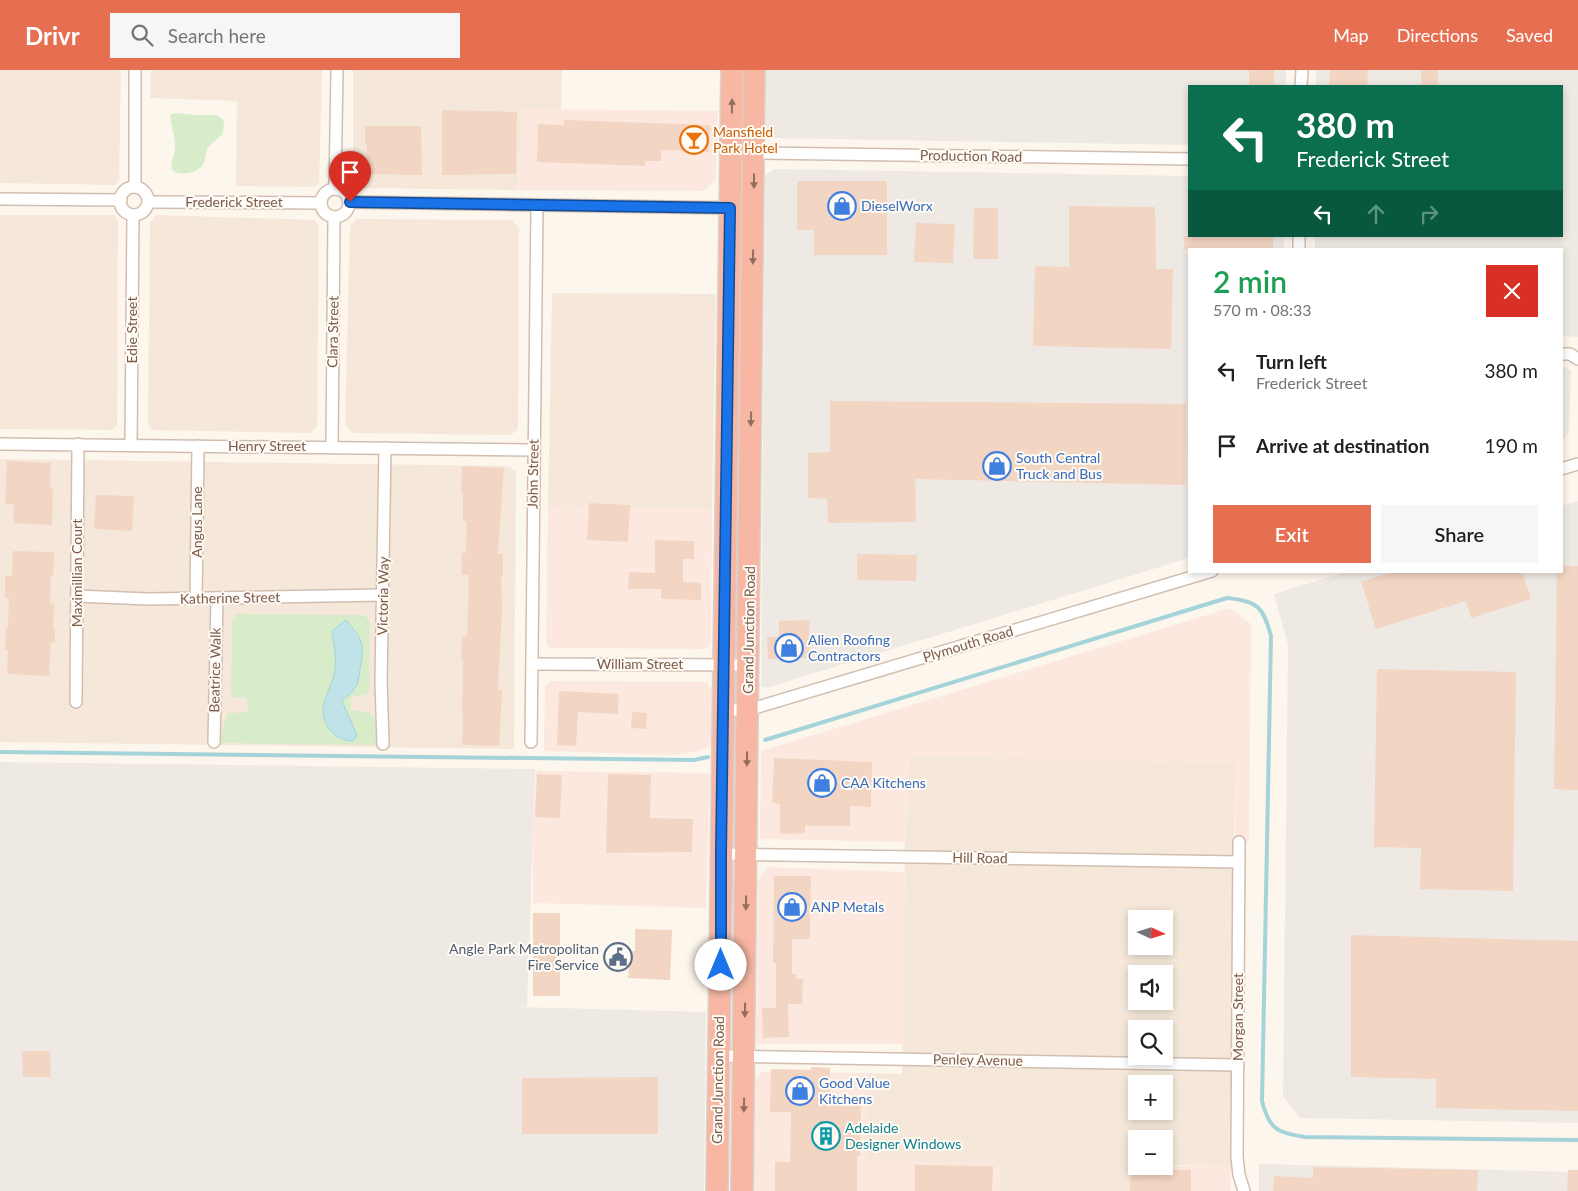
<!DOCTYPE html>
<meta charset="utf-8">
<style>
body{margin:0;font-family:Lato,sans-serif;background:#f6f6f6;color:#202124;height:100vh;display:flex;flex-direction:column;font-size:19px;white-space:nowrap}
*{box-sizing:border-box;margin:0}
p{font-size:16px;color:#757577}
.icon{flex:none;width:28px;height:28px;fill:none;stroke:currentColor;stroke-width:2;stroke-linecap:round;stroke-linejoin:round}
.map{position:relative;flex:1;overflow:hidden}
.side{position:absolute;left:1188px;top:178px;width:375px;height:325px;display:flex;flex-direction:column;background:#fff;border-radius:0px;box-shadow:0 2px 8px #0003}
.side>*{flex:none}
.banner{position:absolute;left:1188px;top:15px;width:375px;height:152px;border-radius:0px;box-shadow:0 2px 8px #0003;background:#0b6e4f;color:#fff;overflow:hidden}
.needle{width:32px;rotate:94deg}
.fabs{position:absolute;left:1128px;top:840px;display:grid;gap:10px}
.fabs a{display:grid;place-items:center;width:45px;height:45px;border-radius:0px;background:#fff;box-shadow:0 2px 8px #0003;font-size:25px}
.pin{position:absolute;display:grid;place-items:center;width:42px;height:42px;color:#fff;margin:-51px -21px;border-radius:50% 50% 50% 0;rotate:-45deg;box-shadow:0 0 5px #0007}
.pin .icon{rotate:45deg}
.me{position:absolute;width:55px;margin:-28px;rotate:0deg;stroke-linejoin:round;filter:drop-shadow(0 0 4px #0008)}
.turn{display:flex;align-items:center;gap:18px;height:105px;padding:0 25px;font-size:22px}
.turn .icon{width:65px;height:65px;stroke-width:2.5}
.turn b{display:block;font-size:35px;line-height:42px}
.lanes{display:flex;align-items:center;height:48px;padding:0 25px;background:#0003;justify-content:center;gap:25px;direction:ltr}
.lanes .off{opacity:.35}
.round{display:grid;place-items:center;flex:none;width:52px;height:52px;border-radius:0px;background:#f6f6f6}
.overview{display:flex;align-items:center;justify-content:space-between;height:85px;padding:0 25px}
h1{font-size:30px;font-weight:600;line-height:38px;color:#1e9e55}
.action{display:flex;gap:10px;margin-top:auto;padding:10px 25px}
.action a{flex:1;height:58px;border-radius:0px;background:#e76f51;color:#fff;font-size:20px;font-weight:600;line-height:58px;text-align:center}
.action a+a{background:#f6f6f6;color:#202124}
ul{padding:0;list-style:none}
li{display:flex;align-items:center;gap:15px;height:75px;padding:0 25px}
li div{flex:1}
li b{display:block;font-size:19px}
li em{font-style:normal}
header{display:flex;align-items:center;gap:30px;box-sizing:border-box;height:70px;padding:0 25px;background:#e76f51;color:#fff}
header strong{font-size:24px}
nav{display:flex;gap:28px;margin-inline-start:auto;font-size:18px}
.search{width:350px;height:45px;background:#f6f6f6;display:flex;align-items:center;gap:12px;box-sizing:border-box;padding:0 18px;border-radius:0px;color:#757577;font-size:19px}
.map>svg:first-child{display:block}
.residential{fill:#f5e8da;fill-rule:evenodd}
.commercial{fill:#fde8e0}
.industrial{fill:#efe9e4}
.green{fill:#d8ecc9}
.water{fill:#bfe3e8;stroke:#a5d3da}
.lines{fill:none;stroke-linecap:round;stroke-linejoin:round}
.stream{stroke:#a5d3da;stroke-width:4}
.building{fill:#f3d5c3}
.street-casing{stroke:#d1beb0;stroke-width:14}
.highway-casing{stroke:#dad1cd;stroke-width:24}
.street{stroke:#fff;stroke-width:11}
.highway{stroke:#f7b7a3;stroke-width:21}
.oneway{fill:#936e5e}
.route-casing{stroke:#114b97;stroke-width:12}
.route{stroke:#1a73e8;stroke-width:9}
.labels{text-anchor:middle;stroke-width:4;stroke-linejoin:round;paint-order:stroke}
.food-label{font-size:14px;fill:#c56008;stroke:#fffaf3;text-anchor:start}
.street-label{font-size:14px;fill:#7a5c4d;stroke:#fffaf3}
.shop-label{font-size:14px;fill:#366cbe;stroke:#fffaf3;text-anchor:start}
.service-label{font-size:14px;fill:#4e5e75;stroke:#fffaf3;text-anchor:end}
.culture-label{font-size:14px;fill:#0d838f;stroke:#fffaf3;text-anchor:start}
</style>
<header>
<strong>Drivr</strong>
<div class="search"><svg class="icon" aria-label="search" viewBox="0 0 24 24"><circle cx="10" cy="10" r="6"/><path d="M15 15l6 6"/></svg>Search here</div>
<nav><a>Map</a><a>Directions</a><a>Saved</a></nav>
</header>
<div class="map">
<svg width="1578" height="1121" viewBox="0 0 1578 1121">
<rect width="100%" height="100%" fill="#fdf6ec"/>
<g class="residential">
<path d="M0 0H121L119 110 114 115 0 113Z"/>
<path d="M151 0H322L319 114 314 117 236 116 237 31 150 28Z"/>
<path d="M353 0H562L561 41 522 40 518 120 362 118 353 107Z"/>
<path d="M0 145H114L118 151 117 355 112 360 0 359Z"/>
<path d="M156 145 315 150 319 155 317 356 311 363 153 360 148 355 150 153Z"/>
<path d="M357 149 512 150 519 158 518 359 511 365 352 363 345 355 350 156Z"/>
<path d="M552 223 716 224 712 439 548 436Z"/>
<path d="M0 389 509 396 516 401 514 679 0 672Z"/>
<path d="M909 686 1235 692 1231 1096 1164 1095V1069H1136V1095H1132V1121H1000V1094L867 1090V1003L902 1004 905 772ZM1136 849H1164V876H1136ZM1136 904H1164V931H1136ZM1136 959H1164V986H1136ZM1136 1014H1164V1041H1136Z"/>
</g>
<g class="commercial">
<path d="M522 39 718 41 716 110 703 121 518 120Z"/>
<path d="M548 436 712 439 711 573 706 579 549 578 546 573Z"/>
<path d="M1230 538 1251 554 1249 772H1235V692L909 686 905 772 760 769 761 681Z"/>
<path d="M552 611 706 612 712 620 711 676 699 681 671 685 544 681 545 615Z"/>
<path d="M536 701 710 703 706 838 533 833V760Z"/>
<path d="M768 797 906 802 903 974H756L758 810Z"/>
<path d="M762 1002 867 1003V1090L1001 1094 1000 1121H753L755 1009Z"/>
<path d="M1132 1095H1136V1096H1231L1230 1121H1132Z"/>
</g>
<g class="industrial">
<path d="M766 0H1286V16H1189V75L771 68 765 54Z"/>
<path d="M1316 0H1578V267L1561 266V179H1315V166H1561V16H1316Z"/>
<path d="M774 99 1189 106V166H1284V179H1189V488L766 618 761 616 765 106Z"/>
<path d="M1561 297 1571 300 1569 360 1565 368 1561 371Z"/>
<path d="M1578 431V1053L1300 1048 1283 1026 1288 575 1274 524 1349 501H1561V436Z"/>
<path d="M0 692 535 699 527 936 518 937 706 942 704 1121H0Z"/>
<path d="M1259 1094 1578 1102V1121H1259Z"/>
</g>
<g class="green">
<path d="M175 43 194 45H216L224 50 223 64C218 68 212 72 208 78 205 82 206 88 204 93 198 103 181 107 172 100 170 89 176 85 175 75 175 65 171 56 170 45Z"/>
<path d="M237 544 364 545 370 551 369 622 366 625 351 627V640C356 641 362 641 367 642 379 644 376 665 377 675L220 673 226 646 230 643 248 642 247 628 233 627 231 623 232 550Z"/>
</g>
<path class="water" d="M346 550 358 565 362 574V587L358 613 352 622 342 631 357 665 353 671C335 671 322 656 323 637 325 625 333 613 335 600 337 588 333 573 332 561Z"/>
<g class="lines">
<g class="stream">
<path d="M765 670 1227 528C1258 531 1263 537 1271 566L1262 1031C1269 1059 1277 1063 1305 1067L1578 1070"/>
<path d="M0 682 694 690 708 687"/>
</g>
</g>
<g class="building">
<rect x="1249" y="0" width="25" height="16"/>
<path d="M1330 0H1368L1367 16H1329Z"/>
<rect x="1421" y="0" width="17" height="16"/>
<path d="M442 40 517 42 516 104 442 105Z"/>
<path d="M564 50 710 55 709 82 661 80V91H645V96L537 92 538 54 564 55Z"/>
<path d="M365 56H421L422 105 366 104 367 74H365Z"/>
<path d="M797 111H887V185H814V160H797Z"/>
<path d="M1069 136 1155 137 1156 199H1173L1171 279 1033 276 1035 196 1069 197Z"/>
<path d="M974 138H998V189H973Z"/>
<path d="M916 153 955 154 953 193 914 192Z"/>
<rect x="1184" y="166" width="89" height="13"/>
<path d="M830 331 1186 334 1185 415 915 409 916 452 828 453 827 429 808 428V383L830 382Z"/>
<path d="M7 391 51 393 50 417H53L52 455 13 453 14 434H5Z"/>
<path d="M462 396 504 398 498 484H503V506H501L502 538 498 620H502L499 676 462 675 463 643H462L463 589H461L462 566 467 567 469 505H461L462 483H466L467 451H463V423L461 422Z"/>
<path d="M96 425 134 426 132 461 94 459Z"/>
<path d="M589 433 630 435 628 472 587 470Z"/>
<path d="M655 470 694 471V489H683V512L701 513V530L661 529V519H628L629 502 655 503Z"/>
<path d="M13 481 54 482 53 506H51L50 533 54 534 53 559H55V572H51L49 606 7 604 8 580H5L6 557H8L9 528H5V506H12Z"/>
<path d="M857 484 917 485 916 511 857 510Z"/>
<path d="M1561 496H1578V720L1554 719 1557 501H1561Z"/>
<path d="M1395 501H1522L1531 529 1471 548 1466 531 1376 559 1361 512Z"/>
<path d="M809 550 810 588 768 589 767 567H779V551Z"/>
<path d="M1377 599 1516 602 1513 821 1420 819 1421 778 1374 777Z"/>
<path d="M559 621 619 624 618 644 578 642 576 676 557 675Z"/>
<path d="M632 642 647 643 646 659 631 658Z"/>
<path d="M774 688 872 692 871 737 850 736V756H805V763L780 764V734L772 733Z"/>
<path d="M537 704 562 705 560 748 535 747Z"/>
<path d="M608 704 651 705 650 748 693 749 692 782 606 783Z"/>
<path d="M774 806H811L810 869H792V904H796V909H803L802 934H788L789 967 763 968 762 938H776V893H773Z"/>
<rect x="533" y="843" width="27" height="83"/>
<path d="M635 859 672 860 670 910 628 908 629 897 618 896V881H635Z"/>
<path d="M1351 865 1578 871V1041L1436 1038V1009L1351 1007Z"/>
<path d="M22 981H50L51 1007H23Z"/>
<path d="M811 997 830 998 829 1035H861L860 1086H857V1121H775V1092H790L791 1042H770L771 999 811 1000Z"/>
<path d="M658 1007V1064H522V1008Z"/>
<path d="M915 1095 993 1096 992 1121H915Z"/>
<path d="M1313 1097 1478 1100 1477 1121H1273L1274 1106 1313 1108Z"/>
<path d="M1131 1099 1191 1100V1121H1130Z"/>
<path d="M1568 1100H1578V1121H1567Z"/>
</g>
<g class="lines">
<defs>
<g id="street">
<path d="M1301 16 1302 0"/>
<path d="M754 83 1189 89"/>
<path d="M135 117V0"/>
<circle cx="134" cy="131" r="14"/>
<circle cx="335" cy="133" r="14"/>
<path d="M335 119 337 0"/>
<path d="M0 129 121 130"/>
<path d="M148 132 321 133"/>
<path d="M350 132 733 138"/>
<path d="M1299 179V166"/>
<path d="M1561 284H1570L1578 289"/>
<path d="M0 374 534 380"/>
<path d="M131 375 133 145"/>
<path d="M332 376 334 148"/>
<path d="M1561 399 1578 394"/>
<path d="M77 526 148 529 383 525"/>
<path d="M196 528 198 376"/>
<path d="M532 594 748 595"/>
<path d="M76 632 78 374"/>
<path d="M724 640H748L1212 501"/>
<path d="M214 672 217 528"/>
<path d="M531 672 537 136"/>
<path d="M383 674 381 611 385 378"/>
<path d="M1239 772 1237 1087 1239 1105 1244 1121"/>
<path d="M721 784 1239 792"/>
<path d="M718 986 1238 995"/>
</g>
<g id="highway">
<path d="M717 1121 732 0"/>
<path d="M742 1121 754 0"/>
</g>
</defs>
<use href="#street" class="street-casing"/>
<use href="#highway" class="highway-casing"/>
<use href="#street" class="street"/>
<use href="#highway" class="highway"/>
</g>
<defs><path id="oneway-solid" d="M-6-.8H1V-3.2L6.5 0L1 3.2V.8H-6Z" transform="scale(1.25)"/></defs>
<g class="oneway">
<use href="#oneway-solid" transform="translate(732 36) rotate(-89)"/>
<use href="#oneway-solid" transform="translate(754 111) rotate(90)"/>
<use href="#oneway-solid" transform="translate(753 187) rotate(91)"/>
<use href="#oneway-solid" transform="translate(751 349) rotate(91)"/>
<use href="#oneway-solid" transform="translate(747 689) rotate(91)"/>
<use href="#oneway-solid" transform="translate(746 833) rotate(91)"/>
<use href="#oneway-solid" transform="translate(745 940) rotate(91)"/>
<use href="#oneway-solid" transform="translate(744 1035) rotate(91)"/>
</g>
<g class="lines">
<defs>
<path id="route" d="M350 132 730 138 721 784V895"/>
</defs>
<use href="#route" class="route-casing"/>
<use href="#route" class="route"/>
</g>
<defs>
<symbol id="bar-ring" viewBox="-11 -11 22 22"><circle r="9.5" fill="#fffaf3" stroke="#e8710a" stroke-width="1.5"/><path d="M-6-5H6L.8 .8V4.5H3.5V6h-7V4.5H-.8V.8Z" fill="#e8710a"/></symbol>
<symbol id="shop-ring" viewBox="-11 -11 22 22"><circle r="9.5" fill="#fffaf3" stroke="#3f7fe0" stroke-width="1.5"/><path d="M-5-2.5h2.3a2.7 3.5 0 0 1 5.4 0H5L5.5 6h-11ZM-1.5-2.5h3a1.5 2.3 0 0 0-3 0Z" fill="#3f7fe0"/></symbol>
<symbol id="civic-ring" viewBox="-11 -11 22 22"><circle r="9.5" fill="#fffaf3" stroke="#5c6f8a" stroke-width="1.5"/><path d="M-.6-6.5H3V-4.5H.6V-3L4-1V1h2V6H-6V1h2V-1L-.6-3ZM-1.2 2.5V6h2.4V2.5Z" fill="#5c6f8a"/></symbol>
<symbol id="building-ring" viewBox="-11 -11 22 22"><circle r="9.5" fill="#fffaf3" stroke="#0f9aa8" stroke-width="1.5"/><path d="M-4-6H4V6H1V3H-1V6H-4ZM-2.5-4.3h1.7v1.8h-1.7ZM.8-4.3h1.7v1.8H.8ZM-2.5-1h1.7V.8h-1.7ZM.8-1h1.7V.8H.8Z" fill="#0f9aa8"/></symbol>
</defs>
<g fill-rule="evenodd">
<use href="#bar-ring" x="678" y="54" width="32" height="32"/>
<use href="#shop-ring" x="826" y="120" width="32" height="32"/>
<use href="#shop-ring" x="981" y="380" width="32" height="32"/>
<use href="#shop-ring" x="773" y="562" width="32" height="32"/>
<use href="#shop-ring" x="806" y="697" width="32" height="32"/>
<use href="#shop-ring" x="776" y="821" width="32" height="32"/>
<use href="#civic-ring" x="602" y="871" width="32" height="32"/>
<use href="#shop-ring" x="784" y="1005" width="32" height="32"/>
<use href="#building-ring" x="810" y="1050" width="32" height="32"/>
</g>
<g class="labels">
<g class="food-label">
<text x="713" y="67">Mansfield<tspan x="713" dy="16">Park Hotel</tspan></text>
</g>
<g class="street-label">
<text transform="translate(971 86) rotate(1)" y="5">Production Road</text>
<text x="234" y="137">Frederick Street</text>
<text transform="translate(132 260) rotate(-90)" y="5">Edie Street</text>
<text transform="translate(333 262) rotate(-89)" y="5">Clara Street</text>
<text x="267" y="381">Henry Street</text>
<text transform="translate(533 404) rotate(-89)" y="5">John Street</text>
<text transform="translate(197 452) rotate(-90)" y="5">Angus Lane</text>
<text transform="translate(77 503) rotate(-90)" y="5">Maximillian Court</text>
<text transform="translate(383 526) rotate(-89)" y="5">Victoria Way</text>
<text transform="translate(230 528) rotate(-1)" y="5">Katherine Street</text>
<text transform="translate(749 560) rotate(-89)" y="5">Grand Junction Road</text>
<text transform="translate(968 574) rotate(-17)" y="5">Plymouth Road</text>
<text x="640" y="599">William Street</text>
<text transform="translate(215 600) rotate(-89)" y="5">Beatrice Walk</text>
<text transform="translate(980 788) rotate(1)" y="5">Hill Road</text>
<text transform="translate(1238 947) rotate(-90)" y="5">Morgan Street</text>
<text transform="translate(978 990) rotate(1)" y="5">Penley Avenue</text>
<text transform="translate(718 1010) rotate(-89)" y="5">Grand Junction Road</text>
</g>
<g class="shop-label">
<text x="861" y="141">DieselWorx</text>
<text x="1016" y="393">South Central<tspan x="1016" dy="16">Truck and Bus</tspan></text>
<text x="808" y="575">Alien Roofing<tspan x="808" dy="16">Contractors</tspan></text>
<text x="841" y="718">CAA Kitchens</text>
<text x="811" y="842">ANP Metals</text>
<text x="819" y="1018">Good Value<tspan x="819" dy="16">Kitchens</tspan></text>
</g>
<g class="service-label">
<text x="599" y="884">Angle Park Metropolitan<tspan x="599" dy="16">Fire Service</tspan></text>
</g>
<g class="culture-label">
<text x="845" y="1063">Adelaide<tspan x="845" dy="16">Designer Windows</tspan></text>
</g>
</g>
</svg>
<div class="fabs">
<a><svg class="needle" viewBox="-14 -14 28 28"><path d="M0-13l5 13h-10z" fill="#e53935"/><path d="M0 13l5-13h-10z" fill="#757577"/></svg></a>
<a><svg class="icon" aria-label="sound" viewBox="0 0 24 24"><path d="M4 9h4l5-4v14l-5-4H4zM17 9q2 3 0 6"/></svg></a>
<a><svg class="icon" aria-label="search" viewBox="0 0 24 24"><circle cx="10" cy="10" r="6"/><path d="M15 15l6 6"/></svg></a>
<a>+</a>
<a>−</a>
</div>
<div class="pin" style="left:350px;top:132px;background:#d93025"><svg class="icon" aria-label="arrive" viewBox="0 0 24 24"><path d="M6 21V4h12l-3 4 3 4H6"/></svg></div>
<svg class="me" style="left:721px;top:895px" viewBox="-20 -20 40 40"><circle r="19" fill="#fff"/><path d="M0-13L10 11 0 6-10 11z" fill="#1a73e8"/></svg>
<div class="banner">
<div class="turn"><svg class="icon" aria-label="left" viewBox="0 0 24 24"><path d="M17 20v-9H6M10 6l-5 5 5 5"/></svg><div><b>380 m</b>Frederick Street</div></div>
<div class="lanes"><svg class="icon" aria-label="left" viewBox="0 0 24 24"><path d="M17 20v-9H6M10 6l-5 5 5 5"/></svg><svg class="icon off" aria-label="ahead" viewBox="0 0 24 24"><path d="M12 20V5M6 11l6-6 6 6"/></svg><svg class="icon off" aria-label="right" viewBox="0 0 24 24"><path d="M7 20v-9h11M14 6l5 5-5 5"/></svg></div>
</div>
<section class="side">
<div class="overview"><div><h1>2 min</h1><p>570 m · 08:33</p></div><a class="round" style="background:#d93025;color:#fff"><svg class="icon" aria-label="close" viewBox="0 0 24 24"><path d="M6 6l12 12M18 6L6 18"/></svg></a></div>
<ul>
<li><svg class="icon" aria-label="left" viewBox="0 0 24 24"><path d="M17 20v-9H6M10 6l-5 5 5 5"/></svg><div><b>Turn left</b><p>Frederick Street</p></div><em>380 m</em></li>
<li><svg class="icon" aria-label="arrive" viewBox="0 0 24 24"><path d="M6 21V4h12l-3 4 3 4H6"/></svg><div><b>Arrive at destination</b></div><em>190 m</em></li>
</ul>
<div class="action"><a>Exit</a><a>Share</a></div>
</section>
</div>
